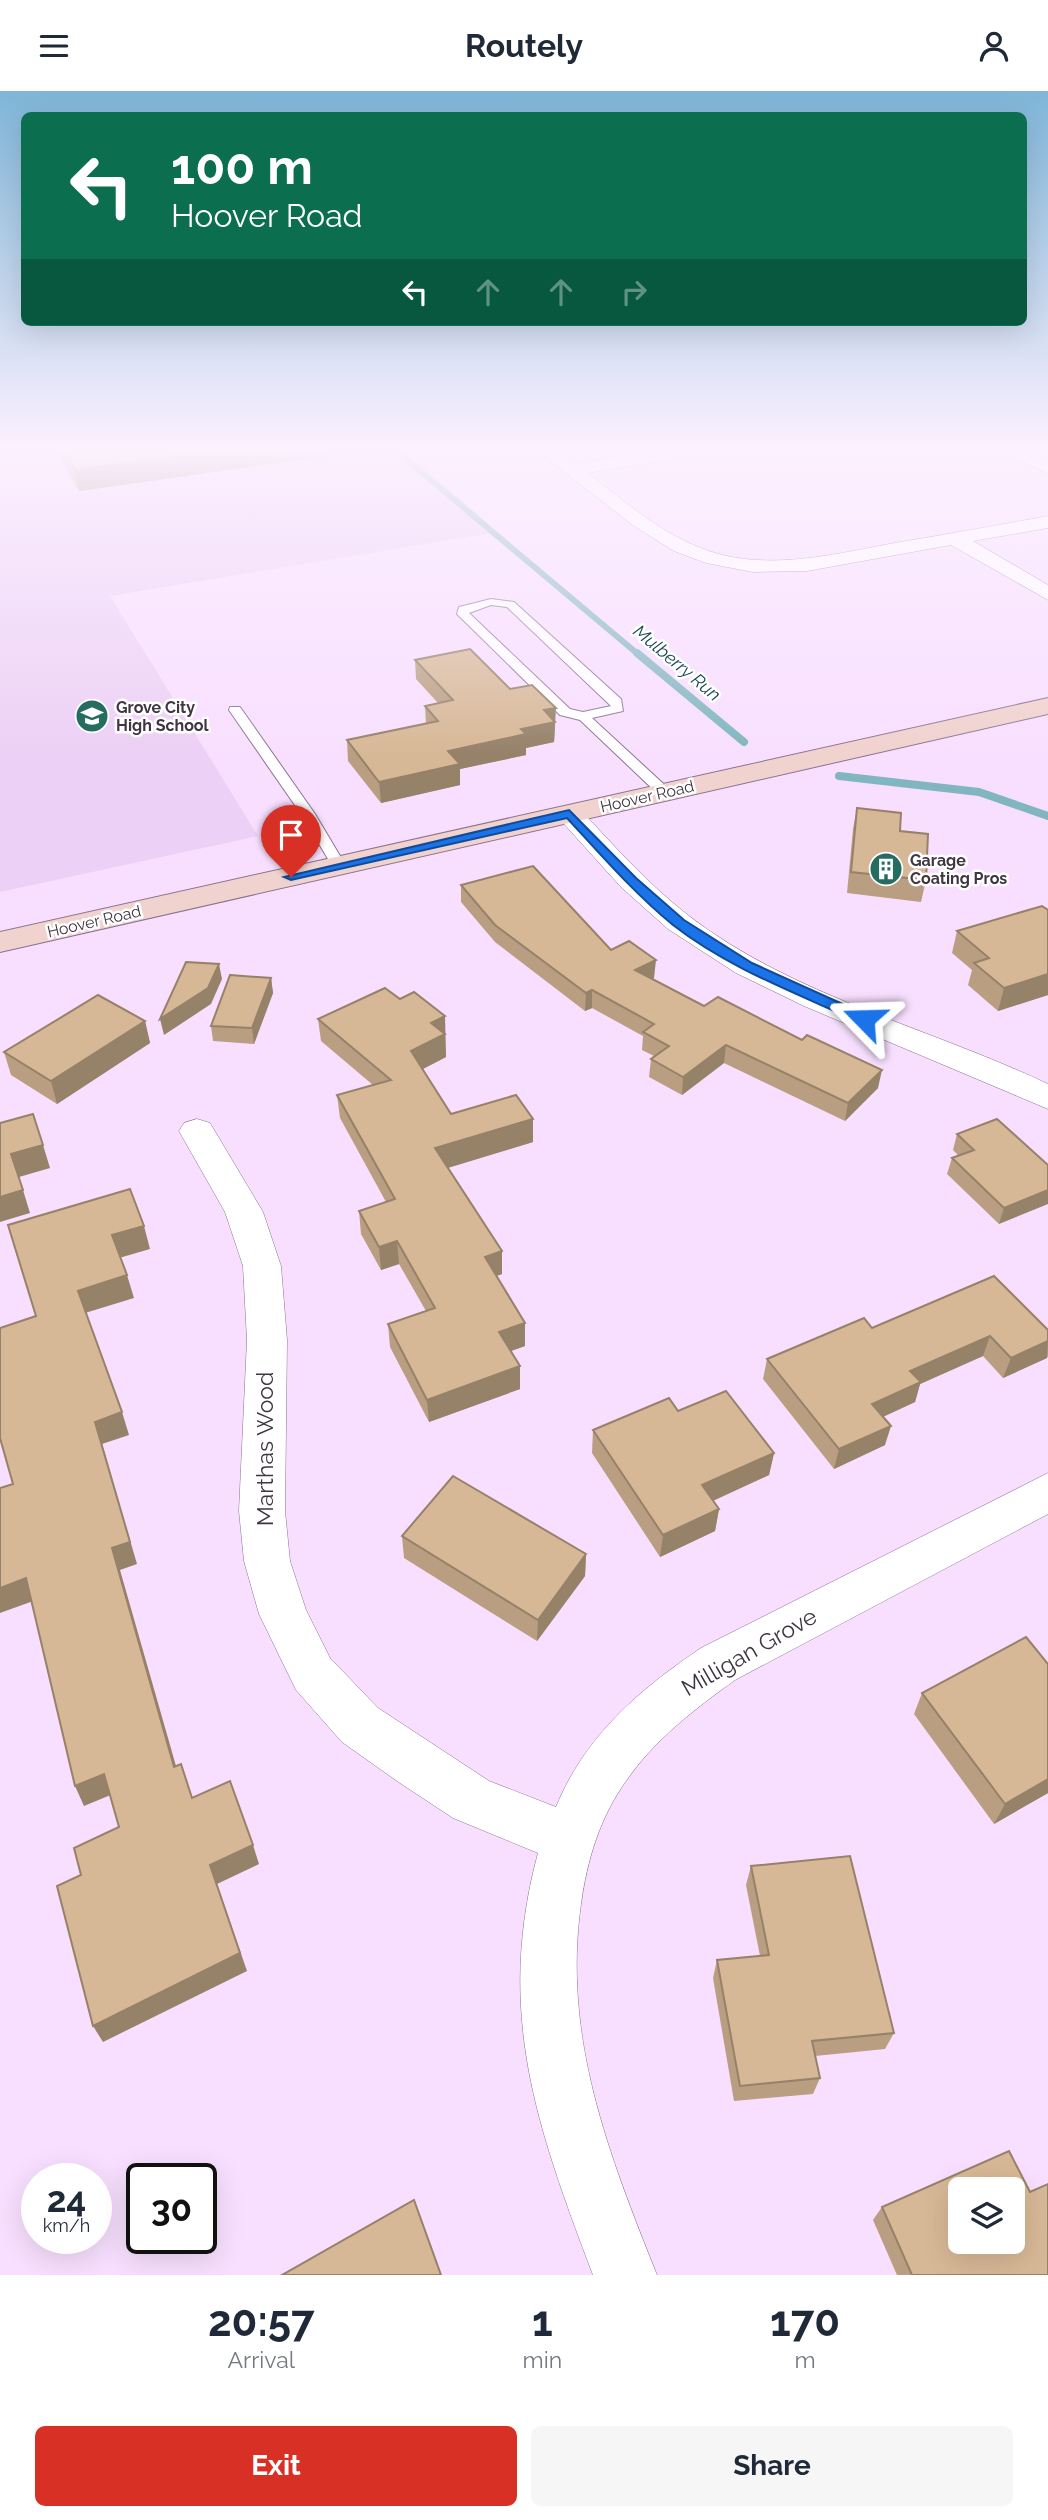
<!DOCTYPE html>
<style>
body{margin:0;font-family:Raleway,sans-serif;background:#f6f6f7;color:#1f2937;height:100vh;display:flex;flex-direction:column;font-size:26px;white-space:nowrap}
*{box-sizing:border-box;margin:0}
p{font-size:23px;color:#747a83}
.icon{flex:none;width:38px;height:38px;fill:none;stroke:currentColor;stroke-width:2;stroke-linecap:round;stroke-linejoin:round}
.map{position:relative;height:2184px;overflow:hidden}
.side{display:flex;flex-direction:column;background:#fff;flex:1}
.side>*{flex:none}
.banner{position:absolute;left:21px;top:21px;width:1006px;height:214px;border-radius:10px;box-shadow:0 7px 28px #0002;background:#0b6e4f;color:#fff;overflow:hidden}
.controls{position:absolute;left:948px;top:2086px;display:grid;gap:14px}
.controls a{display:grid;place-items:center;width:77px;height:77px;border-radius:10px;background:#fff;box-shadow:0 7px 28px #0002;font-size:35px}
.speed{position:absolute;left:21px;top:2072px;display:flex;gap:14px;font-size:35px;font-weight:700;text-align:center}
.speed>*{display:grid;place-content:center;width:91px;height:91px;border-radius:50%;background:#fff;box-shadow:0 7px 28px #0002;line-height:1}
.speed small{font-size:18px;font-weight:400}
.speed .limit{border:4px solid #111;border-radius:10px;background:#fff;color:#111}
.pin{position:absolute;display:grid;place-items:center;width:60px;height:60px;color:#fff;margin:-72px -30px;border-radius:50% 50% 50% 0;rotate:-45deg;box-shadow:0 0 7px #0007}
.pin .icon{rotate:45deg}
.me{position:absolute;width:77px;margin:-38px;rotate:292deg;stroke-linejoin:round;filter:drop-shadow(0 0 5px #0008)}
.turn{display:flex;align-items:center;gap:24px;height:147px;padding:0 35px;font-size:32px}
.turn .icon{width:91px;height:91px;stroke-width:2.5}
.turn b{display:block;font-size:49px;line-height:60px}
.lanes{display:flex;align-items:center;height:66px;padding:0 35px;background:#0003;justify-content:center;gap:35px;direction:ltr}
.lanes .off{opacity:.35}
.eta{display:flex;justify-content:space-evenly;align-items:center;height:119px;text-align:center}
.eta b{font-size:42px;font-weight:700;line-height:49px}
.primary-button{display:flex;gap:14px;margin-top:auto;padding:14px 35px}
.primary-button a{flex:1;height:80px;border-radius:10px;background:#d93025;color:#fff;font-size:28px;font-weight:700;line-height:80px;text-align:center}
.primary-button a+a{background:#f6f6f7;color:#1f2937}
header{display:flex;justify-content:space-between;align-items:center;height:91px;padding:0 35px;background:#fff;font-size:32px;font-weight:700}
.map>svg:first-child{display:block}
.built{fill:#ecd0f5}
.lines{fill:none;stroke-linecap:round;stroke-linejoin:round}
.stream-far1{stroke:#81b6c0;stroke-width:6}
.stream{stroke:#81b6c0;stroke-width:8}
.lane-casing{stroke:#8a7491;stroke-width:2}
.street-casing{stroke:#8a7491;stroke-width:1}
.secondary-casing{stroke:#8a7491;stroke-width:2}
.lane{fill:#fff;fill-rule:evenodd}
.street{fill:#fff;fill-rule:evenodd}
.secondary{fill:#f0d2ce;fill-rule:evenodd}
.wall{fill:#b99e81}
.shaded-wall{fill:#968169}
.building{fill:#d7b896;stroke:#968169;stroke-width:2;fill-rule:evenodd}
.route{fill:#1a73e8;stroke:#114b97;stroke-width:2}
.labels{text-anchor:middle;stroke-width:5;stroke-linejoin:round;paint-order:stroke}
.far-poi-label{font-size:16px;font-weight:bold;fill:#3f3642;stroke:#fff;text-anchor:start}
.far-street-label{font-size:16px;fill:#3f3642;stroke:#fff}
.far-water-label{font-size:18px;font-style:italic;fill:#1a4a52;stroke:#fff}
.near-street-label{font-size:23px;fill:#3f3642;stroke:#fff}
</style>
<header><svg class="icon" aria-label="menu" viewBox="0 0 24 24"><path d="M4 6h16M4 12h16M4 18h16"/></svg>Routely<svg class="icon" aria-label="person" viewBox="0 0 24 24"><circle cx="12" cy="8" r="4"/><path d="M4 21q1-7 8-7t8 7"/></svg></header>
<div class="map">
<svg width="1048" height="2184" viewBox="0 0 1048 2184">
<rect width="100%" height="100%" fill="#f8dfff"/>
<path class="built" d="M0 358H406L497 441 110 505 258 745 0 801Z"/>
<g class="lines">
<path class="stream-far1" d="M394 358 639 564"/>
<g class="stream">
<path d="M637 562 744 651"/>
<path d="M839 685 979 701 1048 725"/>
</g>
<defs>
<g id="lane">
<path d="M491 508 514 511 621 608 623 620 592 627 669 698V704H659L580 629 560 624 457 523 459 516ZM491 514 507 516 611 615 583 621 570 618 469 522Z"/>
<path d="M230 616H240L315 723 346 775 344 778H334L301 723 229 619Z"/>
</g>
<g id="street">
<path d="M535 358H556L576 373 670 358H707L705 363 699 364 588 382C625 411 664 445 709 460 770 481 839 462 900 451 949 443 999 434 1048 425V437L973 450 1048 494V509L951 454 807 480 753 481 706 472 674 460 634 435Z"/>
<path d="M999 358H1023L1048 370V383Z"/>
<path d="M569 715 579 717C614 755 648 793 689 825 793 905 930 937 1048 993V1018L804 915 736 882 668 838 621 796 555 723 559 717Z"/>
<path d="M197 1028 210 1032 263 1121 281 1175 287 1249 285 1420 290 1470 306 1519 330 1567 378 1617 489 1690 556 1716C585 1645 639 1599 701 1557L1048 1382V1423L735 1589C695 1618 655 1648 626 1690 600 1726 587 1769 581 1813 562 1946 609 2064 657 2184H593C537 2036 495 1921 538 1762L453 1727 397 1690 342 1651 296 1599 259 1523 244 1470 239 1420 247 1249 243 1175 225 1121 179 1040 184 1032Z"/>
</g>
<path id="secondary" d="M1048 607V623L0 861V841Z"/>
</defs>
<use href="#lane" class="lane-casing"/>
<use href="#street" class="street-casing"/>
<use href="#secondary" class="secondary-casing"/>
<use href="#lane" class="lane"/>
<use href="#street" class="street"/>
<use href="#secondary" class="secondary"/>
</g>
<g class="wall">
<path d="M59 358H326L327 365 79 400 61 368Z"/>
<path d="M415 569 510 598 555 637 554 651 526 657V664L460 678V694L381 712 348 670 347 649 426 633 425 615 438 612 416 588Z"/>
<path d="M857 717 900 740 926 789 921 811 847 802 853 738Z"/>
<path d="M461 794 611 859 654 887 652 888 704 915 878 997 845 1030 724 972 682 1004 649 986 651 968 654 965 642 959 643 945 592 917 585 920 495 851 461 811Z"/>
<path d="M1048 819V904L998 920 968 894 972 879 952 862 957 840Z"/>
<path d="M271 887 273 902 254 953 213 950 211 935Z"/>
<path d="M318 928 446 948H445L446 966 423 978 451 1023 533 1051 448 1077 502 1183 496 1185 525 1255 511 1260 520 1298 429 1331 390 1256 388 1233 426 1220 399 1173 381 1179 361 1143 359 1120 386 1111 340 1027 337 1004 373 994 321 950Z"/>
<path d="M145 930 150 952 57 1013 11 984 4 961Z"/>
<path d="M957 1043 1048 1074 999 1133 947 1083 952 1067 959 1065 953 1059Z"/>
<path d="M872 1237 1048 1239V1265L1047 1267 1003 1287 983 1265 920 1293 915 1311 883 1326 885 1354 834 1378 763 1288 767 1268Z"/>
<path d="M678 1320 774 1362 769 1384 713 1410 719 1418 715 1440 660 1466 592 1362 593 1339Z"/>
<path d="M402 1445 586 1463 585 1485 537 1550 404 1467Z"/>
<path d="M922 1602 1048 1702 994 1733 914 1623Z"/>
<path d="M751 1775 894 1942 885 1958 815 1965 820 1987 813 2003 734 2010 713 1887 717 1869 760 1865 746 1794Z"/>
<path d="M1030 2101 1048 2184H897L873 2129 882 2116Z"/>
</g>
<g class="shaded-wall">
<path d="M232 358H326L327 365 79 400 75 379Z"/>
<path d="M556 617 554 651 526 657V664L460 678V694L381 712 379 691 448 660 521 638 544 619Z"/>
<path d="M656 869 654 887 634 897 635 879Z"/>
<path d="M219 873 222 888 211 913 164 944 160 928Z"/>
<path d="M1048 883V904L998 920 1004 897Z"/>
<path d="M271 887 273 902 254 953 252 937Z"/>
<path d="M592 899V917L585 920 586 902Z"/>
<path d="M445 925 446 966 413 983 411 960 431 932Z"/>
<path d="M145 930 150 952 57 1013 51 990Z"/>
<path d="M726 954 724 972 682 1004 683 986Z"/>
<path d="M882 979 878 997 845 1030 848 1012Z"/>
<path d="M533 1028V1051L437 1080 435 1057Z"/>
<path d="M43 1054 50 1077 19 1086 30 1122 0 1131V1106L11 1063Z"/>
<path d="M1048 1099V1113L999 1133 1004 1117Z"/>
<path d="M144 1135 150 1158 119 1167 112 1144Z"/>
<path d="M397 1150 399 1173 381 1179 379 1156Z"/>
<path d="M502 1160V1183L485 1189V1166Z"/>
<path d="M127 1184 134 1207 85 1222 78 1200Z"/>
<path d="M525 1232V1255L500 1264 499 1241Z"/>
<path d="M990 1245 983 1265 920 1293 915 1311 867 1333 872 1313 910 1280Z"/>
<path d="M1048 1250 1047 1267 1003 1287 1011 1267Z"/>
<path d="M520 1275V1298L429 1331 427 1309Z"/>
<path d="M122 1321 129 1344 102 1353 137 1473 120 1479 182 1696 174 1676 112 1457 95 1331Z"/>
<path d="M891 1335 885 1354 834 1378 839 1358Z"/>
<path d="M774 1362 769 1384 699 1416 702 1394Z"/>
<path d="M719 1418 715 1440 660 1466 663 1444Z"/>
<path d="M586 1463 585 1485 537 1550 538 1529Z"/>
<path d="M26 1487 36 1509 0 1522V1497Z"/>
<path d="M104 1683 113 1703 84 1715 75 1695Z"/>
<path d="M1048 1688V1702L994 1733 1005 1713Z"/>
<path d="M253 1754 259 1773 217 1793 247 1880 103 1951 93 1935 210 1774Z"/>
</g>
<g class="building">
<path d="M63 358H232L75 379Z"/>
<path d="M470 558 510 598 532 594 556 617 544 619 555 631 521 638 526 643 448 660 460 673 379 691 347 649 438 630 425 615 453 609 415 569Z"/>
<path d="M857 717 901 722 900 740 928 743 926 789 851 781Z"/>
<path d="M533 775 611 859 629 850 656 869 635 879 704 915 718 906 802 949 807 944 882 979 848 1012 726 954 683 986 651 968 669 955 643 941 654 933 592 899 586 902 495 834 461 794Z"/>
<path d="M1042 815 1048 819V883L1004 897 974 872 989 867 957 840Z"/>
<path d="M186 871 219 873 208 897 160 928Z"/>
<path d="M230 884 271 887 252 937 211 935Z"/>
<path d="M385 897 400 908 414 901 445 925 431 932 445 943 411 960 451 1023 516 1004 533 1028 435 1057 502 1160 485 1166 525 1232 499 1241 520 1275 427 1309 388 1233 435 1217 397 1150 379 1156 359 1120 395 1108 337 1004 391 989 318 928Z"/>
<path d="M98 904 145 930 51 990 4 961Z"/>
<path d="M33 1023 43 1054 11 1063 23 1099 0 1106V1032Z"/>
<path d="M997 1028 1048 1074V1099L1004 1117 952 1067 974 1059 957 1043Z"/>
<path d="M130 1098 144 1135 112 1144 127 1184 78 1200 122 1321 95 1331 130 1451 112 1457 174 1676 181 1673 192 1707 230 1690 253 1754 210 1774 240 1862 93 1935 57 1795 81 1784 74 1757 119 1736 104 1683 75 1695 26 1487 0 1497V1397L13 1393 0 1347V1237L36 1225 8 1134Z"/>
<path d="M994 1185 1048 1239V1250L1011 1267 990 1245 910 1280 921 1291 872 1313 891 1335 839 1358 767 1268 864 1227 872 1237Z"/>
<path d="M726 1300 774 1362 702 1394 719 1418 663 1444 593 1339 669 1307 678 1320Z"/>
<path d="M453 1385 586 1463 538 1529 402 1445Z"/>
<path d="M1026 1546 1048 1573V1688L1005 1713 922 1602Z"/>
<path d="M850 1765 894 1942 812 1950 820 1987 740 1995 717 1869 769 1864 751 1775Z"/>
<path d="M1009 2060 1030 2101 1048 2093V2184H912L882 2116ZM961 2098H1013V2151H961Z"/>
<path d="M414 2109 441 2184H282Z"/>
</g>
<linearGradient id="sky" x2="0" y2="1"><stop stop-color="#7fb5d8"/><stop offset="0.54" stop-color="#fcf1ff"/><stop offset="1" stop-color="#fcf1ff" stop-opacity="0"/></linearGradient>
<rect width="1048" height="664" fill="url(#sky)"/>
<path class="route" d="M569 719 636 787 684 829 752 872 869 925V931H859C796 902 728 877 673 834 634 802 601 764 567 727L291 789 284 786Z"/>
<defs>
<symbol id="school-disc" viewBox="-11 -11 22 22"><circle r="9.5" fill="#276c60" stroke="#fff"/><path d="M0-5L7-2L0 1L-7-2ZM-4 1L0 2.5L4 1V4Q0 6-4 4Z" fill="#fff"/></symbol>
<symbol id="building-disc" viewBox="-11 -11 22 22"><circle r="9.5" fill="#276c60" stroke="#fff"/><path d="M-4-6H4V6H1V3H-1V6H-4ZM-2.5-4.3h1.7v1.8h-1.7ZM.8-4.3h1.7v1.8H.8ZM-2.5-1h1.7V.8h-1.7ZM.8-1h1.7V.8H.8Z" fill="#fff"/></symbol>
</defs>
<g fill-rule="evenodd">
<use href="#school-disc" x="73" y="606" width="38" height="38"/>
<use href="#building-disc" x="867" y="759" width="38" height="38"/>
</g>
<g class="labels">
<g class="far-poi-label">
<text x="116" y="622">Grove City<tspan x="116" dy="18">High School</tspan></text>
<text x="910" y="775">Garage<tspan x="910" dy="18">Coating Pros</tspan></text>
</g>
<g class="far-street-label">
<text transform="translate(647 705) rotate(-13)" y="6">Hoover Road</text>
<text transform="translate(94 830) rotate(-13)" y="6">Hoover Road</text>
</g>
<g class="far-water-label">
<text transform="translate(677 572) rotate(40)" y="6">Mulberry Run</text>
</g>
<g class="near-street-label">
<text transform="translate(265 1358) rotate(-90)" y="8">Marthas Wood</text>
<text transform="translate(749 1561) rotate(-30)" y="8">Milligan Grove</text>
</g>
</g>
</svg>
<div class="controls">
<a><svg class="icon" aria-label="layers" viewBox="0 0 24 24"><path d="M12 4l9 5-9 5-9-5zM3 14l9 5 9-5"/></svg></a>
</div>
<div class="speed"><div>24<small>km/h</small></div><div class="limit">30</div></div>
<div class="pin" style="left:291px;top:786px;background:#d93025"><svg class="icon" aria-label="arrive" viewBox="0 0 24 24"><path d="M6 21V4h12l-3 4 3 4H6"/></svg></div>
<svg class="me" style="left:864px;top:928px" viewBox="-20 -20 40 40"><path d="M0-17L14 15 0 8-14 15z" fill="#1a73e8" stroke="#fff" stroke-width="4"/></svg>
<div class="banner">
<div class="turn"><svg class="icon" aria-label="left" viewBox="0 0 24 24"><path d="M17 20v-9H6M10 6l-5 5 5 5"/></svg><div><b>100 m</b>Hoover Road</div></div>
<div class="lanes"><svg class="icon" aria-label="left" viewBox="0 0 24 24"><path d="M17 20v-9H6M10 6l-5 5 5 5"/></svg><svg class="icon off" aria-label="ahead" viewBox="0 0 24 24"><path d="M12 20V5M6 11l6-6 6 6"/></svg><svg class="icon off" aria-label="ahead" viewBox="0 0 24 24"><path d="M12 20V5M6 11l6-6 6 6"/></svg><svg class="icon off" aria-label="right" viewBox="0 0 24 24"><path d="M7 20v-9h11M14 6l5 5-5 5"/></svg></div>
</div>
</div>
<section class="side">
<div class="eta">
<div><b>20:57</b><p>Arrival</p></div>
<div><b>1</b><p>min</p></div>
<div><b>170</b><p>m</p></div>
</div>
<div class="primary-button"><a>Exit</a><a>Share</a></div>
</section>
